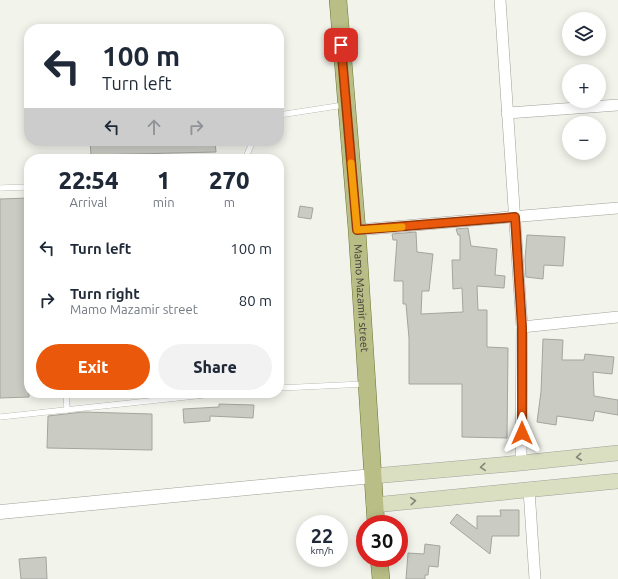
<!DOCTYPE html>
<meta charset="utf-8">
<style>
body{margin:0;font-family:Ubuntu,sans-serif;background:#f2f2f3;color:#1f2937;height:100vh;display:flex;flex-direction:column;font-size:15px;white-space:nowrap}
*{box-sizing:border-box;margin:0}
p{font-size:13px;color:#747a83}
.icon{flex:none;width:22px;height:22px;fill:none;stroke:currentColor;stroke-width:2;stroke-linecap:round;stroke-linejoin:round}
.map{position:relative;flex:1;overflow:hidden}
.details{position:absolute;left:24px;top:154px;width:260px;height:244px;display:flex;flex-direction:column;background:#fff;border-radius:16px;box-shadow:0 2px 10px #0003}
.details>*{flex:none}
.top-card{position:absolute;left:24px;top:24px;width:260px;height:122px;border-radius:16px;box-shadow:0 2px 10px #0003;background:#fff;color:#1f2937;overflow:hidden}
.tools{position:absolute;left:562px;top:12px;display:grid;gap:8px}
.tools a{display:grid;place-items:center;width:44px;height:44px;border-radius:50%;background:#fff;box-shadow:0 2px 10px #0003;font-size:20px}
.speed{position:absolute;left:296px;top:515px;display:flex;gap:8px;font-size:20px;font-weight:700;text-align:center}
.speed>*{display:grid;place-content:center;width:52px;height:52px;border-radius:50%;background:#fff;box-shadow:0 2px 10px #0003;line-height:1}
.speed small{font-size:10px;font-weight:400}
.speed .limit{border:6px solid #d22;background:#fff;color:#111}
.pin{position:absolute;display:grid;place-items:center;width:34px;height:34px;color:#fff;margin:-17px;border-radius:8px;box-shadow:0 2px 6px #0006}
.me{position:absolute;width:44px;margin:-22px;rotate:0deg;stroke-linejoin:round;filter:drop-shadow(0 0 3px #0008)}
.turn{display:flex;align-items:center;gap:14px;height:84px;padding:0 12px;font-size:18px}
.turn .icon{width:52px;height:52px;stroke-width:2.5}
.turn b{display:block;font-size:28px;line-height:34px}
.lanes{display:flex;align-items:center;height:38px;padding:0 12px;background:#0003;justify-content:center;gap:20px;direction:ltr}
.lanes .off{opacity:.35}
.eta{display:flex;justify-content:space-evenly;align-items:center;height:68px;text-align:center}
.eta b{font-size:24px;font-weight:800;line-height:28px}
.button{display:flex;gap:8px;margin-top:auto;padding:8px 12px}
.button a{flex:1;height:46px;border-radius:24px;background:#ea580c;color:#fff;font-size:16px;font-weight:800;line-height:46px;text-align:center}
.button a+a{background:#f2f2f3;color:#1f2937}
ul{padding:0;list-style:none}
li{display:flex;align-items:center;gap:12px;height:52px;padding:0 12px}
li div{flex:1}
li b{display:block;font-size:15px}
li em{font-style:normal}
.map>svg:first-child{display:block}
.building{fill:#caccc4;stroke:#a4a59e}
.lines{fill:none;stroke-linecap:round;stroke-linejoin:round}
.service-casing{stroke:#a0a19a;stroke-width:6}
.minor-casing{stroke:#a0a19a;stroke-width:12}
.tertiary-casing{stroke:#a0a19a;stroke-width:15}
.secondary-casing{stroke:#a0a19a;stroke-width:16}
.primary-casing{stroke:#6d7435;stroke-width:18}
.service{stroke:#fff;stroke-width:5.5}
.minor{stroke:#fff;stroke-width:11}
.tertiary{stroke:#fff;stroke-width:14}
.secondary{stroke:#dbdfc2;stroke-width:15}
.primary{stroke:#b8be85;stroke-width:17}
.oneway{stroke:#838576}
.route-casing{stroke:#983908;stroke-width:10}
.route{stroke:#ea580c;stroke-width:7}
.slow{stroke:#f59e0b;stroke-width:7}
.labels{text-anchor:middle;stroke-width:3;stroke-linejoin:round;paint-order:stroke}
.street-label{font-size:11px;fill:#3b3b38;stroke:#fff}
</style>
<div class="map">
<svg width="618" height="579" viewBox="0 0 618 579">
<rect width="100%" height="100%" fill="#f2f3eb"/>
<g class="building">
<path d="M90 141H215L216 152 91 155Z"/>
<path d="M29 198V397L0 398V199Z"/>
<path d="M300 206 313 208 311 219 298 217Z"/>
<path d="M468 228 471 246 497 249 495 275 505 276 504 288 477 286 478 310H487V347L508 348 507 438 462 437V384H409V338L406 304H403V281H394L397 240H393L392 234 416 232 417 252 433 254 429 291H422L421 314 463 312 462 288 453 289 452 260H460V235H458L456 229Z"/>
<path d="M527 235 565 237 563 266 544 265 543 279 526 277 525 260Z"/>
<path d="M543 339 563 340 562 360H584L585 354 614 357 612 374 593 372 594 396 618 400V415L595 411 593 421 557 416 556 425 537 422 541 392Z"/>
<path d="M219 404 254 405 253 418 210 416V421L184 423 183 409 219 407Z"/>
<path d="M83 412 152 414V450L47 448 48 416Z"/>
<path d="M500 510H519V536H492L490 554 450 523 457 514 477 529V516H501Z"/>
<path d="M425 544 440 546 438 567 429 566 428 575H425V579H406L408 553 424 554Z"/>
<path d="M46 557 47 579H21L19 559Z"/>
</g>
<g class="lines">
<defs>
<g id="service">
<path d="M279 115 344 105"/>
<path d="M245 159 253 141"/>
<path d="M0 188 29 187"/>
<path d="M279 388 365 384"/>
<path d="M66 393 67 410"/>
<path d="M0 417 223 393"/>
</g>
<g id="minor">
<path d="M500 0 522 327 521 463"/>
<path d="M507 113 618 105"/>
<path d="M357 230 618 208"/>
<path d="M522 327 618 317"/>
<path d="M529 490 535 579"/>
</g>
<path id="tertiary" d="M0 512 373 476"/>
<g id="secondary">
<path d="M373 476 521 463 618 453"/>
<path d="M374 505 618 481"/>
</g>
<g id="primary">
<path id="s1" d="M338 0 357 230 376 524"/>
<path d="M379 558 381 579"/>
</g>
</defs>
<use href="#service" class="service-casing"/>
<use href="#minor" class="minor-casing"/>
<use href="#tertiary" class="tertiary-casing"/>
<use href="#secondary" class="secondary-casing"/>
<use href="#primary" class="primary-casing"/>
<use href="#service" class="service"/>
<use href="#minor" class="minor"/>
<use href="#tertiary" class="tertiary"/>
<use href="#secondary" class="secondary"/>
<use href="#primary" class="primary"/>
</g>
<defs><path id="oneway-chevron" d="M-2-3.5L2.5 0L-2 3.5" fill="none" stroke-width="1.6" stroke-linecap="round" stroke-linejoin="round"/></defs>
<g class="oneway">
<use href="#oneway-chevron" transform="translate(579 457) rotate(174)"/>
<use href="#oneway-chevron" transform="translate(483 467) rotate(175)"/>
<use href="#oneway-chevron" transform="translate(413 501) rotate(-5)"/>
</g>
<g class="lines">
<defs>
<path id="route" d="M341 45 357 230 515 217 522 327V433"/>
</defs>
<use href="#route" class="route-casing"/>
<use href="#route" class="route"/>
<path class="slow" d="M351 163 357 230 402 227"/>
</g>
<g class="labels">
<g class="street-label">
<text dy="4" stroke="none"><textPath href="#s1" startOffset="299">Mamo Mazamir street</textPath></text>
</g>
</g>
</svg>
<div class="tools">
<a><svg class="icon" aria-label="layers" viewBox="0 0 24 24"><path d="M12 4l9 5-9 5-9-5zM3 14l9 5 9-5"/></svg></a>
<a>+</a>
<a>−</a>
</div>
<div class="speed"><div>22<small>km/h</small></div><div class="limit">30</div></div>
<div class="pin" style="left:341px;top:45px;background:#d93025"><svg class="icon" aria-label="arrive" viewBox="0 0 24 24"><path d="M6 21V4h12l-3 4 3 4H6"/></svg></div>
<svg class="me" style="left:522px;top:433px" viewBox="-20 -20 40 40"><path d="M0-17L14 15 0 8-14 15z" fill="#ea580c" stroke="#fff" stroke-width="4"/></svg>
<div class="top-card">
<div class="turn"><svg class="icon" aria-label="left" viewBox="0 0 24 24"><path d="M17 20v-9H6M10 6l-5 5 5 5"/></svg><div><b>100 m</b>Turn left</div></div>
<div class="lanes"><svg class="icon" aria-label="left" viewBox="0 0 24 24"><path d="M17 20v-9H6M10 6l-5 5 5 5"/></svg><svg class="icon off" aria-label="ahead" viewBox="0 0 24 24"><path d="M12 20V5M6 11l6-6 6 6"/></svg><svg class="icon off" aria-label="right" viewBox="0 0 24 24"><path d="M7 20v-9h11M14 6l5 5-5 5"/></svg></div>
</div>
<section class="details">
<div class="eta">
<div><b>22:54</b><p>Arrival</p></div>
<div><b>1</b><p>min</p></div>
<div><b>270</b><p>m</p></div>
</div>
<ul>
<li><svg class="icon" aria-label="left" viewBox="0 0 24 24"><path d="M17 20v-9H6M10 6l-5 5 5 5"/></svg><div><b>Turn left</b></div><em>100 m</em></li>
<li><svg class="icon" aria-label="right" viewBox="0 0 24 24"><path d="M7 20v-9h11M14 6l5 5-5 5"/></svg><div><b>Turn right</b><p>Mamo Mazamir street</p></div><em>80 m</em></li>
</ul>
<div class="button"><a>Exit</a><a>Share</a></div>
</section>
</div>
